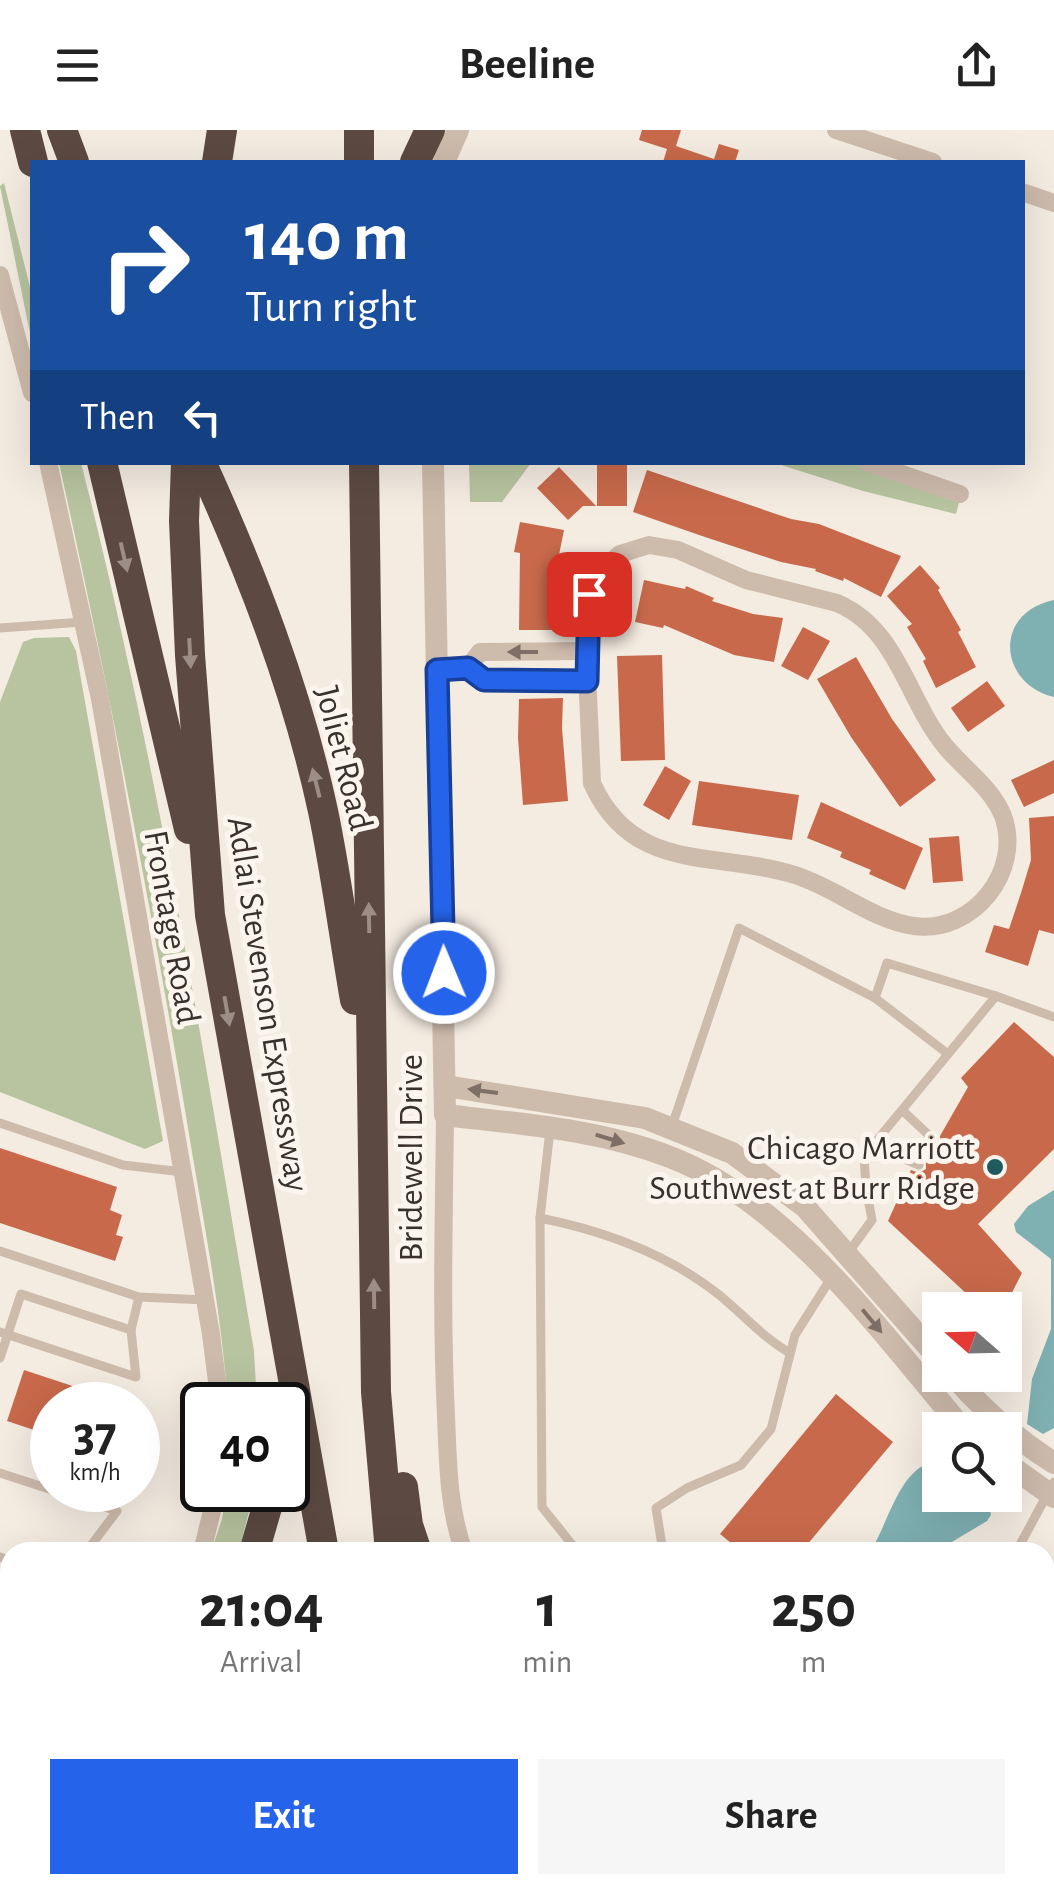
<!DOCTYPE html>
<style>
body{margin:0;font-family:"Alegreya Sans",sans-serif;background:#f6f6f6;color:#222;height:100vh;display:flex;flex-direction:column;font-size:38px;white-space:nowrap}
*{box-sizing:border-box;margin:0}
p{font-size:32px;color:#767676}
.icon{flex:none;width:55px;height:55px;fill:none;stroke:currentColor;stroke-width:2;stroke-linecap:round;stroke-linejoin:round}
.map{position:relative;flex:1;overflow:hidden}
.panel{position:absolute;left:0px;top:1412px;width:1055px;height:352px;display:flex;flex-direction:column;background:#fff;border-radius:30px 30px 0 0;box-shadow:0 10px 40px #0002}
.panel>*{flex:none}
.guide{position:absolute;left:30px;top:30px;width:995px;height:305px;border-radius:0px;box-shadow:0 10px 40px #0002;background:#1a4fa0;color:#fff;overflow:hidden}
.needle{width:65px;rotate:290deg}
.tools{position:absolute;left:922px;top:1162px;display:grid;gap:20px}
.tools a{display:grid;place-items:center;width:100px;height:100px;border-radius:0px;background:#fff;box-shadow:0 10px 40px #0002;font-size:50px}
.speed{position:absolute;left:30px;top:1252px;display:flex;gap:20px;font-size:50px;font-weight:700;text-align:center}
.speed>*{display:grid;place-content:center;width:130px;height:130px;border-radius:50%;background:#fff;box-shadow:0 10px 40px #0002;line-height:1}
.speed small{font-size:25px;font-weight:400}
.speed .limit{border:5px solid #111;border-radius:15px;background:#fff;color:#111}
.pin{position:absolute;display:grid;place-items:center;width:85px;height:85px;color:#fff;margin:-42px;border-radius:20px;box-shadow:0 5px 15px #0006}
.me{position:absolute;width:110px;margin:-55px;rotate:359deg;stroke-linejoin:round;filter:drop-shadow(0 0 8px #0008)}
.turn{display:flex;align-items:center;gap:35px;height:210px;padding:0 50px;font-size:45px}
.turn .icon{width:130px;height:130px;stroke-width:2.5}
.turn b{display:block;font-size:70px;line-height:85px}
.then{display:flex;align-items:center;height:95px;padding:0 50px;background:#0003;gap:20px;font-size:38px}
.eta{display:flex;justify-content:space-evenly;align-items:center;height:170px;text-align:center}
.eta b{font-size:60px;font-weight:700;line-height:70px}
.primary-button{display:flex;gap:20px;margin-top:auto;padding:20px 50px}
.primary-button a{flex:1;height:115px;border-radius:0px;background:#2563eb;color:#fff;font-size:40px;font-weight:700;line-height:115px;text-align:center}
.primary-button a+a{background:#f6f6f6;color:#222}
header{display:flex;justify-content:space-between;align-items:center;height:130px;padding:0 50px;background:#fff;font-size:45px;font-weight:700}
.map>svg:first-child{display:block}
.green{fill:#b8c4a0}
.water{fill:#7fb0b2}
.building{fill:#c8694b}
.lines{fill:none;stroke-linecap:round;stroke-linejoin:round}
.service{stroke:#cdbbac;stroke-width:9}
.minor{stroke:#cdbbac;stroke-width:18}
.tertiary{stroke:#cdbbac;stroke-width:22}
.motorway{stroke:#5c4a42;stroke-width:30}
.oneway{fill:#9c8e87}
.oneway2{fill:#7d6f65}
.route-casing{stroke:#184099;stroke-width:25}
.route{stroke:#2563eb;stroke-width:18}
.poi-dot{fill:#1f5a5e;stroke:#fbf5ee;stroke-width:4}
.labels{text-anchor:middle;stroke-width:10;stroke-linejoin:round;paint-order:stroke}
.street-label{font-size:35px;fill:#3b302b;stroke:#fbf5ee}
.poi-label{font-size:35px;fill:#3b302b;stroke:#fbf5ee;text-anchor:end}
</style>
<header><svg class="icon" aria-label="menu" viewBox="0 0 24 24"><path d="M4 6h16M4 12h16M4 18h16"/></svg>Beeline<svg class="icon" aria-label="share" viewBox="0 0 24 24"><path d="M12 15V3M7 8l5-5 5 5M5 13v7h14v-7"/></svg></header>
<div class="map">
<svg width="1054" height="1764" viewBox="0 0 1054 1764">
<rect width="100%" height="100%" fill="#f4ebe1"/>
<g class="green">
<path d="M4 53 32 165V213L0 56Z"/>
<path d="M59 333H81C156 625 204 923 254 1221L257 1275H228C221 1174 200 1074 184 974 148 759 106 545 59 333Z"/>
<path d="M469 333V332L531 333 502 372H470Z"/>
<path d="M775 333H851L960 369 956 384 863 361Z"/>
<path d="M69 507 76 521 163 1011 145 1019 0 962V572L23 512 34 508Z"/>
<path d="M227 1360H254L239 1422H211L222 1389Z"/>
</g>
<g class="water">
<path d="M1054 470V567C999 554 992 483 1054 470Z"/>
<path d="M1054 1060V1298L1043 1304 1027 1294 1032 1249 1051 1199V1129L1016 1102 1014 1094 1028 1076Z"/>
<path d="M940 1330V1365H988L991 1385 987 1391 935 1422H870C889 1393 900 1333 940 1330Z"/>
</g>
<g class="building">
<path d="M642 0H681L676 16 714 29 719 14 739 20 735 32H663L667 19 639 10Z"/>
<rect x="597" y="332" width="30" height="44"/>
<path d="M559 337 596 376H583L568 390 537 358Z"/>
<path d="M647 340 791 389 819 394 901 426 881 467 844 448 843 451 815 441 816 439 781 432 702 406 633 382Z"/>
<path d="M520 392 564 400 557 435H564V500H519L520 423 514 422Z"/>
<path d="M920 435 940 458 938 460 961 500 958 502 976 537 936 558 923 531 926 529 907 497 912 494 887 466Z"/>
<path d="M644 450 685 459 686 456 714 468 712 471 753 484 783 488 774 532 734 525 664 495 663 498 635 492Z"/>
<path d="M803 497 830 511 808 550 781 536Z"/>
<path d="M662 525 665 630 621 631 617 526Z"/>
<path d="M856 527 892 589 936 650 900 677 851 607 817 549Z"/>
<path d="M987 551 1005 576 968 602 951 578Z"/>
<path d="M563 568 562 598 568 671 523 675 518 608 519 569Z"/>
<path d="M1054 630V663L1024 677 1011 650Z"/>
<path d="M665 636 691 651 669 690 643 675Z"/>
<path d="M699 651 799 665 792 710 692 695Z"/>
<path d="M821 672 923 718 905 760 869 744 871 740 840 727 842 722 807 708Z"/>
<path d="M1054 686V804L1039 800 1028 836 985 822 994 795 1009 799 1021 763 1031 730 1029 688Z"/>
<path d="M959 706 963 751 933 753 929 708Z"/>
<path d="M1014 892 1054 927V1019L978 1094 1022 1143 1003 1180 969 1166 888 1091 911 1040 919 1043 926 1039V1031L921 1027 926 1022 932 1028 941 1024 940 1006 968 957 961 948Z"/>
<path d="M0 1018 117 1057 110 1080 122 1085 116 1105 123 1107 115 1131 0 1093Z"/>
<path d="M24 1240 124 1273 123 1275H52V1306L7 1291Z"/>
<path d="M836 1264 893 1312 801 1422H742L720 1404Z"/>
</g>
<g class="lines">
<g class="service">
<path d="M0 498 83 492"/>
<path d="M996 866 1054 887"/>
<path d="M902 980 933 1009 934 1020"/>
<path d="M0 993 123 1035 183 1042"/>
<path d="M672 996 739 798 875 868 948 924"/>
<path d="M550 1000 540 1088 542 1377 578 1422"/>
<path d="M880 1007 907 1030 919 1035"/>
<path d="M540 1088C605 1101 666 1123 718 1164 743 1184 762 1207 790 1223"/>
<path d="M0 1121 139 1167 206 1170"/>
<path d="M848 1123 872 1090 866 1058 864 1026 996 866 887 833 875 868"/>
<path d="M0 1202 136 1247 131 1200 139 1167"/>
<path d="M0 1228 21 1164 131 1200"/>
<path d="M0 1343 117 1381 86 1422"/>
<path d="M663 1422 656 1378 687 1358 741 1335 771 1299 795 1205 831 1148"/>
<path d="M1016 1422 1054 1352"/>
<path d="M0 1427 10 1431"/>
<path d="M1045 1661 1054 1704"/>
</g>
<g class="minor">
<path d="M836 0 933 32"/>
<path d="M1022 62 1054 73"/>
<path d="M0 145 32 263"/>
<path d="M48 332 100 569 211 1204 220 1275"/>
<path d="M867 332 960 364"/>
<path d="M649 415 678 420 746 450 837 473C898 499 906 568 945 616 964 639 992 658 1003 686 1023 741 973 804 914 796 872 790 836 758 795 745 716 720 633 745 592 653L586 521 589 464 604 438 620 424Z"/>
<path d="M468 538 480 522 586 521"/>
<path d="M437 540 468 538 483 550 587 551"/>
<path d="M445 985C444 1085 441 1185 446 1286 448 1332 448 1378 464 1422"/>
<path d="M202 1422 217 1360"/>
<path d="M1045 1617 1054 1615"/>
<path d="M0 1658 10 1653"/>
<path d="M1048 1675 1054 1674"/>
<path d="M873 1755 876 1764"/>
</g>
<g class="tertiary">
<path d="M444 32 458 0"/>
<path d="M433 332 445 985C521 994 598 999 670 1027 790 1073 883 1205 964 1300"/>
<path d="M446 956 645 988 732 1023 805 1077 940 1230"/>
<path d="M953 1245C982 1279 1016 1309 1054 1333"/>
<path d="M1005 1332 1054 1367"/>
</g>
<g class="motorway">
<path d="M25 0 33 32"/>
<path d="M62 0 74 32"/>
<path d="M359 0V32"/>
<path d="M217 32 222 0"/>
<path d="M415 32 430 0"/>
<path d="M102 332 189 699"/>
<path d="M186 332 184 391 190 525 210 785 324 1422"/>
<path d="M201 332C252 444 297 560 323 681 336 743 344 807 355 870"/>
<path d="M364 332 376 1262 390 1422"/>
<path d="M403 1357 408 1395 417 1422"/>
<path d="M254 1422 272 1360"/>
<path d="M0 1701 10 1697"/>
<path d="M101 1755V1764"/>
<path d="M358 1755 360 1764"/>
<path d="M428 1755 430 1764"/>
<path d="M798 1755 804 1764"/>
<path d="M833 1755 838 1764"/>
<path d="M476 1764 480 1755"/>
</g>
</g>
<defs><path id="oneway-solid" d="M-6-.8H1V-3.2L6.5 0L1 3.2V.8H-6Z" transform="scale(2.5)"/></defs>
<g class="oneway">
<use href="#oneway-solid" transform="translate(124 427) rotate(77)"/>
<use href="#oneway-solid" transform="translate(190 523) rotate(87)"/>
<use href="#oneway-solid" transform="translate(316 653) rotate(-104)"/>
<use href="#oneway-solid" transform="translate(369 788) rotate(-91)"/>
<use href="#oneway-solid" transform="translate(227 881) rotate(80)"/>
<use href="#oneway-solid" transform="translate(374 1164) rotate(-91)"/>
</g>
<g class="oneway2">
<use href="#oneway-solid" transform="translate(523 522) rotate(180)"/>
<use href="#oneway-solid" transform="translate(483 961) rotate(-172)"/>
<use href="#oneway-solid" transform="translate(610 1009) rotate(17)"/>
<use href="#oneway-solid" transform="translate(872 1191) rotate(50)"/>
</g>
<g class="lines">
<defs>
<path id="route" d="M444 843 437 540 468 538 484 550 587 551 589 464"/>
</defs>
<use href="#route" class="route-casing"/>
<use href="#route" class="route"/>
</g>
<circle class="poi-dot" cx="995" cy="1037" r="10"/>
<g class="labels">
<g class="street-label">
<text transform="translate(345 628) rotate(76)" y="12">Joliet Road</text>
<text transform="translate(173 797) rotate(80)" y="12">Frontage Road</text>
<text transform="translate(269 874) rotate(81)" y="12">Adlai Stevenson Expressway</text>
<text transform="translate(410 1028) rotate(-90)" y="12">Bridewell Drive</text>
</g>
<g class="poi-label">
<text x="975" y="1029">Chicago Marriott<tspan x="975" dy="40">Southwest at Burr Ridge</tspan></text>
</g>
</g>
</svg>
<div class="tools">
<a><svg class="needle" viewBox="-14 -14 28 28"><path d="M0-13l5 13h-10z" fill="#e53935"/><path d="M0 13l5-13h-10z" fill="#767676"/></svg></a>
<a><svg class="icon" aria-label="search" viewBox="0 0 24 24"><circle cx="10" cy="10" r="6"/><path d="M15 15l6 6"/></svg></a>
</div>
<div class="speed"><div>37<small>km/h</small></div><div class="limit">40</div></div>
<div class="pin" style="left:589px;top:464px;background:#d93025"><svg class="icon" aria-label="arrive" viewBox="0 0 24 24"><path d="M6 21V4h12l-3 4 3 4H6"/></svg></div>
<svg class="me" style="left:444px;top:843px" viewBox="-20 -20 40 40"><circle r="17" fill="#2563eb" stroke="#fff" stroke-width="3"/><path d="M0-11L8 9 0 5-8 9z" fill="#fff"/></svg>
<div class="guide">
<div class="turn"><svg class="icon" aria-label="right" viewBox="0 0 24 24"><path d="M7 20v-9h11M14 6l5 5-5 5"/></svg><div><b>140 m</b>Turn right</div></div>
<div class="then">Then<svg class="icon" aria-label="left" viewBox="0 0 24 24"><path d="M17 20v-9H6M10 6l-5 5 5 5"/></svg></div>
</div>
<section class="panel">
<div class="eta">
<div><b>21:04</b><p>Arrival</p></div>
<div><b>1</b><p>min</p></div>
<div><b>250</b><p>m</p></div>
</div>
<div class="primary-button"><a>Exit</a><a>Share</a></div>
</section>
</div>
